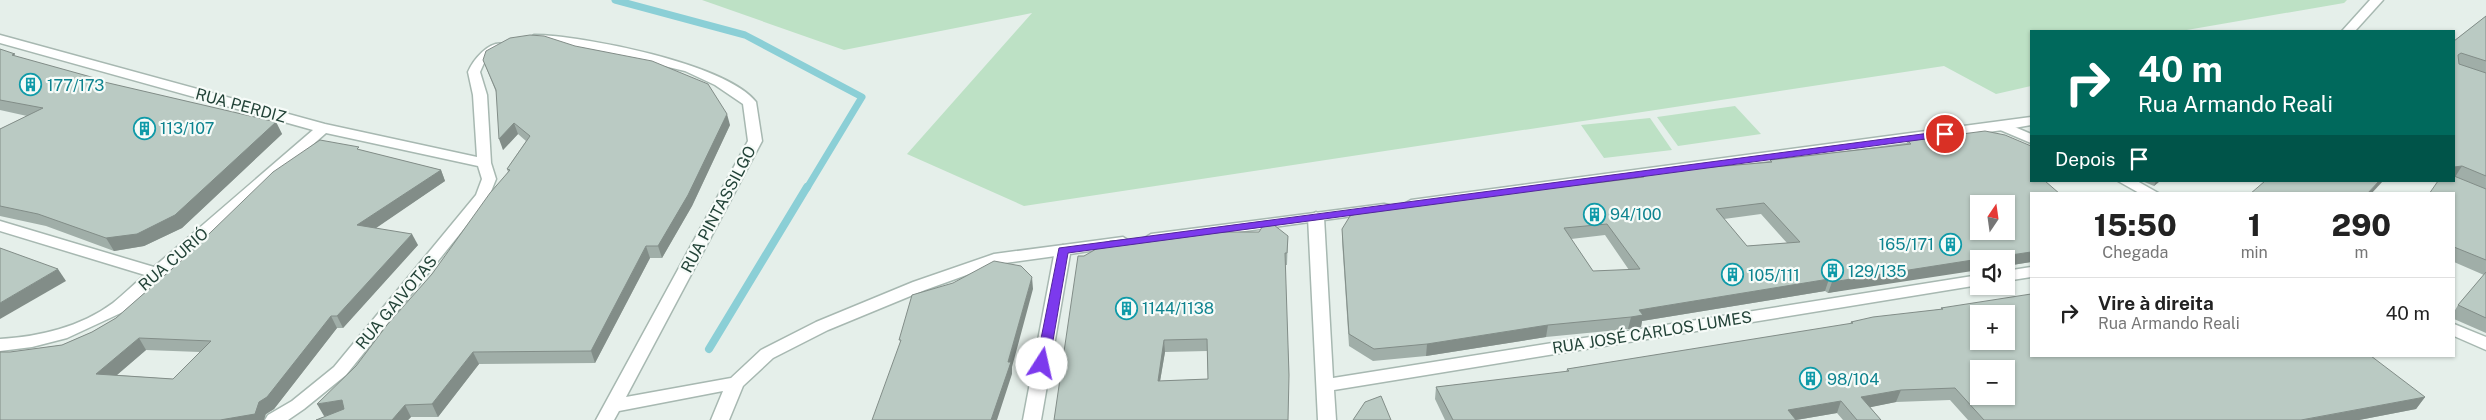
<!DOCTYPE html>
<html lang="pt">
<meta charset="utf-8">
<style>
body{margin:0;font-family:"Public Sans",sans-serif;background:#f2f2f2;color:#222;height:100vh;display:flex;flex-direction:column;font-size:19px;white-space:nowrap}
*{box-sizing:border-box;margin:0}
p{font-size:16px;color:#767676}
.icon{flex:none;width:28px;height:28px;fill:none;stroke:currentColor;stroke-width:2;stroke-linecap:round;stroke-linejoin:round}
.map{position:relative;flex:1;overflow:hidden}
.sheet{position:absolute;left:2030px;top:192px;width:425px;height:165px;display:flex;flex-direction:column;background:#fff;border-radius:0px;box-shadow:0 1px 4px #0004}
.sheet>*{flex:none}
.top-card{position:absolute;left:2030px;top:30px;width:425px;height:152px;border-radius:0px;box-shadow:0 1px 4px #0004;background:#00695c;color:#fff;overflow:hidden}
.needle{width:32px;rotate:13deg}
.controls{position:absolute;left:1970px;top:195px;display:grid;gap:10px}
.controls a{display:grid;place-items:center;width:45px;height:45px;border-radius:0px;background:#fff;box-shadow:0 1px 4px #0004;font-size:25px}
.pin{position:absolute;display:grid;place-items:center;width:42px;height:42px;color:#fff;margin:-21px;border:2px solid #fff;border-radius:50%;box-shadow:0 1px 5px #0007}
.me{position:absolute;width:55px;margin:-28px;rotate:10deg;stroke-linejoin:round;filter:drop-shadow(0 0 4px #0008)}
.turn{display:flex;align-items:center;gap:18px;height:105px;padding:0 25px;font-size:22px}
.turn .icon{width:65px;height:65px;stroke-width:2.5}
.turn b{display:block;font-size:35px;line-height:42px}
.then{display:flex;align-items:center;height:48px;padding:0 25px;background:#0003;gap:10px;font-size:19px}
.eta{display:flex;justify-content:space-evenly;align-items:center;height:85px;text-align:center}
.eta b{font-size:30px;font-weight:800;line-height:35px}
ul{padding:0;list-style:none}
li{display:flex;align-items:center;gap:15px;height:70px;padding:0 25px;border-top:1px solid #e0e0e0}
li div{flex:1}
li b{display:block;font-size:19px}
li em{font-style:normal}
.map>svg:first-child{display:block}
.green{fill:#bde1c5}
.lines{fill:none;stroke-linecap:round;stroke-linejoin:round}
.stream-far1{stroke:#8bcfd6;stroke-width:7}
.stream{stroke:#8bcfd6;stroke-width:8}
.minor-casing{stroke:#a7b8b1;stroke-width:3}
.tertiary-casing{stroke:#a7b8b1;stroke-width:3}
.minor{fill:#fff;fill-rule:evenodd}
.tertiary{fill:#fff;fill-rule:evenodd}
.wall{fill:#a0aea8;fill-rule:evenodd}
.shaded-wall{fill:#828d88}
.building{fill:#bacac3;stroke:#828d88;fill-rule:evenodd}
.route{fill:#7c3aed;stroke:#51269a}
.labels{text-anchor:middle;stroke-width:4.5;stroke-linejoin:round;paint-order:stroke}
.culture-label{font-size:16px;fill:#0d838f;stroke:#f6fbf8;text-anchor:start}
.street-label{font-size:16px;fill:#234338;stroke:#f6fbf8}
</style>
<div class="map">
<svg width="2486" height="420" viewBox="0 0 2486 420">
<rect width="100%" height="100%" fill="#e5efea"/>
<g class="green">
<path d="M702 0H2347L2344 3 2181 31H2031V86L1996 94 1944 66 1024 206 907 154 1032 13 844 50Z"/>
<path d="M1735 106 1761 134 1678 146 1657 117Z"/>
<path d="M1650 118 1672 150 1604 158 1581 125Z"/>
</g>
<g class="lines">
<path class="stream-far1" d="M615 0 745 35 862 97 807 188"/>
<path class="stream" d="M709 349 807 187"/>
<defs>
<g id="minor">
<path d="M2370 0H2383L2355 31H2342Z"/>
<path d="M0 35 325 124 477 157 473 95 468 72C473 60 489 40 504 44L506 47 504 50 484 63 480 72 487 95 491 163 496 179 488 199 346 375 304 409 288 420H265L268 415 292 401 334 367 476 195 482 179 478 166 326 133 123 312 67 338 32 347 0 351V339C38 337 81 327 113 303 124 294 134 284 145 275L0 231V221L154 267 313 130 0 43Z"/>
<path d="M534 35C582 35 727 64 756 102L762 141 626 397 731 378 761 350 816 322 913 282 994 254 1063 245 1071 250 1063 255 997 264 925 290 828 330 773 358 743 386 729 420H711L723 391 619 411 614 420H596L748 141 743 104 715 85 685 71 605 52 555 43 530 42 528 39Z"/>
<path d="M2003 122 2031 134V143L1998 129 1996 126 1998 123Z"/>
<path d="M2118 181H2137L2160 194H2141Z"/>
<path d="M1316 212 1324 217 1333 378 1979 275V285L1334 390 1336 420H1318L1308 217Z"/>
<path d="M2031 267V277L2006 281V271Z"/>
<path d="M2454 324 2486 337V350L2454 336Z"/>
</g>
<g id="tertiary">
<path d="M2031 117V125L2003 130 1411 208 1404 204 1411 200Z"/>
<path d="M1384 204 1389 205 1391 208 1389 211 1151 244 1143 239 1151 234Z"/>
<path d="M1123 237 1131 242 1128 245 1070 254 1041 420H1023L1055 250 1063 245Z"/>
</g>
</defs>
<use href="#minor" class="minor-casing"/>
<use href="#tertiary" class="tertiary-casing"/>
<use href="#minor" class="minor"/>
<use href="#tertiary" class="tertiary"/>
</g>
<g class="wall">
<path d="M2486 16V333L2454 319V312L2458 305 2484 275 2454 262V41Z"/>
<path d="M0 49 17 57 102 80 103 82 276 122 282 134 182 228 144 246 114 251 46 226 0 216V129L27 116 0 110Z"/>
<path d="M483 60 730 125 692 206 662 258H650L595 363 479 364 438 417H411L408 420H316L326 416H324L356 366 432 274 508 172 507 169 526 141 518 134 503 150 496 92Z"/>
<path d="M1908 141 2031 181H2050L2046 182 2031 194V262L2006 266V259L1828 293 1825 291 1642 321 1641 327 1628 329 1546 337 1426 356 1373 361 1349 346 1342 240V229L1604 182 1641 177 1642 173 1770 162V160L1906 144ZM1761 214 1787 243 1747 246 1724 219ZM1605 235 1629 270 1593 271 1571 239Z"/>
<path d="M360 150 441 170 445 181 375 228 418 245 343 328H337L274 409 266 414 10 352 62 345 92 332 116 318ZM146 350 200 352 173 379 117 375Z"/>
<path d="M2142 181H2160L2154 186Z"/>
<path d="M1288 236 1287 265H1285L1289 375 1054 420 1084 256ZM1207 351 1208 379 1160 381 1165 352Z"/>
<path d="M1941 308 2031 356 2425 397 2416 409 2359 420H1968L1950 400 1896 402 1870 407 1881 420H1843L1837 413 1796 420H1445L1435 399 1436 387 1566 372 1567 369 1850 324 1851 322 1941 309Z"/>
</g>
<g class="shaded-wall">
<path d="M727 114 730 125 692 206 662 258 658 246Z"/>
<path d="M276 122 282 134 182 228 144 246 114 251 106 238Z"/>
<path d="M514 123 518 134 503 150 499 139Z"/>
<path d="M2462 166 2455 177H2454V167Z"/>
<path d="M441 170 445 181 363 237 357 225Z"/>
<path d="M2156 181H2160L2154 186Z"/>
<path d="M2379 181H2383L2371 194H2367Z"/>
<path d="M412 234 418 245 343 328 337 316Z"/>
<path d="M646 246 650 258 595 363 591 351Z"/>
<path d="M2031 252V262L2006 266V259H1984Z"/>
<path d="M1979 259V270L1828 293 1832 282Z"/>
<path d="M58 269 66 281 0 319V303Z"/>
<path d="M1032 277 1033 289 1012 367V374L997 420H991Z"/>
<path d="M1829 279 1825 291 1642 321 1641 327 1628 329 1631 317 1639 310Z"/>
<path d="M331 316 337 328 274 409 266 414 264 420H220L259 402Z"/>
<path d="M1548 325 1546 337 1426 356 1427 344Z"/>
<path d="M139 338 146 350 104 386 96 374Z"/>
<path d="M1164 340 1165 352 1158 393V381Z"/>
<path d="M473 352 479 364 438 417 432 404Z"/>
<path d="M1901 390 1896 402 1857 410 1861 397Z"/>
<path d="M2425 397 2416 409 2359 420H2303Z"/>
<path d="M342 400 348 412 324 416 317 404Z"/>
<path d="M1841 401 1837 413 1796 420 1788 410Z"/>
<path d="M405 405 411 417 408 420H392Z"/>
</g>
<g class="building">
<path d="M2486 16V61L2461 53 2458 55 2459 64 2486 73V176L2462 166 2454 167V41Z"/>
<path d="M530 35 544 36 575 46 652 61 708 84 727 114 688 195 658 246H646L591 351 473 352 432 404 405 405 392 420H316L344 409 342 400 317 404 356 366 387 325 432 274 490 193 510 170 507 169 530 136 514 123 499 139 496 90 483 60 486 51 510 38Z"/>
<path d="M0 49 15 54 12 55 102 80 100 81 276 122 175 215 137 234 106 238 38 214 0 206V129L43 108 0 100Z"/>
<path d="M1985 131 2005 135 2031 146V181H2045L2060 194H2031V252L1984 259H1979L1832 282 1829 279 1639 310 1643 315 1631 317 1548 325 1427 344 1374 349 1349 334 1342 229 1350 216 1369 209 1604 182 1644 177 1642 173 1772 162 1770 160 1911 144 1908 141ZM1764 203 1800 242 1747 246 1716 209ZM1979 204H2006V231H1979ZM1607 224 1640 269 1593 271 1564 228Z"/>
<path d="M320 140 359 147 357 149 441 170 357 225 412 234 337 316H331L267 397 259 402 255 414 220 420H0V352H10L62 345 92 332 116 318 181 261 273 172ZM139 338 211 341 173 379 96 374Z"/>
<path d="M2454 176 2486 189V260L2454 247V194H2429L2438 181H2454Z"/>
<path d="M2265 181H2379L2367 194H2250Z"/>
<path d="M1264 224 1274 225 1288 236 1287 253H1285L1289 375 1288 420H1054L1078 256H1084L1110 241 1189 235V232H1259ZM1207 339 1208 379 1158 381 1164 340Z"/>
<path d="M0 248 58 269 0 303Z"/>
<path d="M994 261 1021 266 1032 277 1008 362H1011L991 420H872L901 340H899L912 295 953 283Z"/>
<path d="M2486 272V318L2458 305Z"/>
<path d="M2031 294V356H2371L2425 397 2301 420H1984L1955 388 1901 390 1861 397 1881 420H1857L1841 401 1788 410 1796 420H1453L1436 387 1569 371 1567 369 1853 323 1851 322 1873 317 1943 309 1941 308ZM1979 314H2006V341H1979ZM1979 369H2006V396H1979Z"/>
<path d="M1381 396 1391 420H1353L1365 402Z"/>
</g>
<path class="route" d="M1945 131 1948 132V136L1068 253 1049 364 1042 368 1036 364 1059 248Z"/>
<defs>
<symbol id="building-ring" viewBox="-11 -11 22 22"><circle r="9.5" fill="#f6fbf8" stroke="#0f9aa8" stroke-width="1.5"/><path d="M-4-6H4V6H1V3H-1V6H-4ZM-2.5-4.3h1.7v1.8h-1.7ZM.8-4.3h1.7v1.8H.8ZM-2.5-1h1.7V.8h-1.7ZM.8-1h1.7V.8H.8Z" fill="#0f9aa8"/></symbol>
</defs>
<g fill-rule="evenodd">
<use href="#building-ring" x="18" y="72" width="25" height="25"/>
<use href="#building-ring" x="132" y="116" width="25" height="25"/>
<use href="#building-ring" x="1582" y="202" width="25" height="25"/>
<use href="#building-ring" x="1938" y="232" width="25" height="25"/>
<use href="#building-ring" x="1820" y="258" width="25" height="25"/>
<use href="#building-ring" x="1720" y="262" width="25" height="25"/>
<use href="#building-ring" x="1114" y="296" width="25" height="25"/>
<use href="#building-ring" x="1798" y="366" width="25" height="25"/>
</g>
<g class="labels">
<g class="culture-label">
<text x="47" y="91">177/173</text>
<text x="160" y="134">113/107</text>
<text x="1610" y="220">94/100</text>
<text x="1934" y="250" text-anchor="end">165/171</text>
<text x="1848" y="277">129/135</text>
<text x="1748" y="281">105/111</text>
<text x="1142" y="314">1144/1138</text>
<text x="1827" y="385">98/104</text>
</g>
<g class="street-label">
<text transform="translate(241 105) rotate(15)" y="6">RUA PERDIZ</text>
<text transform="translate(718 209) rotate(-62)" y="6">RUA PINTASSILGO</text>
<text transform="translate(173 259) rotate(-41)" y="6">RUA CURIÓ</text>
<text transform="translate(396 302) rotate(-50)" y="6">RUA GAIVOTAS</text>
<text transform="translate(1652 332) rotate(-9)" y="6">RUA JOSÉ CARLOS LUMES</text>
</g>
</g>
</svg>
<div class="controls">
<a><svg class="needle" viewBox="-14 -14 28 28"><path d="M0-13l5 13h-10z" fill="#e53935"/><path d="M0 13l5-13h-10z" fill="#767676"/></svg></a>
<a><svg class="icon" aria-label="sound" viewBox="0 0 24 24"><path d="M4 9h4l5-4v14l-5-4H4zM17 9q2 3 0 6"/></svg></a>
<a>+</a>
<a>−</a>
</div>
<div class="pin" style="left:1945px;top:134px;background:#d93025"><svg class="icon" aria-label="arrive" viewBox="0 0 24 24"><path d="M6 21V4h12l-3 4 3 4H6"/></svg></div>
<svg class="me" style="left:1042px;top:364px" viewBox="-20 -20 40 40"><circle r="19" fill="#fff"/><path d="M0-13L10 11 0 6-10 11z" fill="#7c3aed"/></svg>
<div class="top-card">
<div class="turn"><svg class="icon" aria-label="right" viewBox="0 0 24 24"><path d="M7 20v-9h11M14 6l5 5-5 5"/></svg><div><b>40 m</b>Rua Armando Reali</div></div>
<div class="then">Depois<svg class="icon" aria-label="arrive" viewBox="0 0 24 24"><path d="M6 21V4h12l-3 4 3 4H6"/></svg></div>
</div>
<section class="sheet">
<div class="eta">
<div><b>15:50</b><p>Chegada</p></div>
<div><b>1</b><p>min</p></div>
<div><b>290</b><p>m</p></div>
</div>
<ul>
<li><svg class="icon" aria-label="right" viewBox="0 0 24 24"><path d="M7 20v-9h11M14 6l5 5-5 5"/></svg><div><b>Vire à direita</b><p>Rua Armando Reali</p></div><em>40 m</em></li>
</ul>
</section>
</div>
